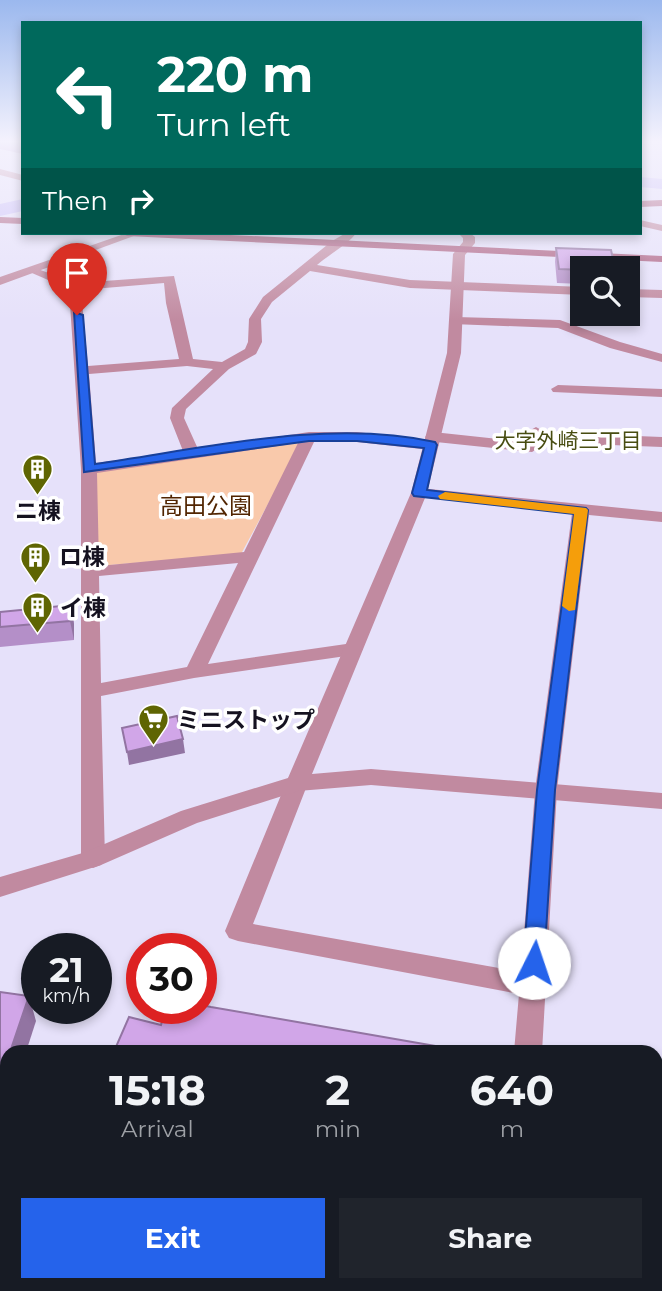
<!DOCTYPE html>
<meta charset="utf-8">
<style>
body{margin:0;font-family:Montserrat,"Noto Sans JP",sans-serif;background:#20242c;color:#f1f3f6;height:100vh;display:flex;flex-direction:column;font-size:26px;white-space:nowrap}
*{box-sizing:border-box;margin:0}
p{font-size:23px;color:#9ea1a6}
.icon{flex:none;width:38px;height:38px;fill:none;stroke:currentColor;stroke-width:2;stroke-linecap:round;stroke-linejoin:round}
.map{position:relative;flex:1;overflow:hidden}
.side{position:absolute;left:0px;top:1045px;width:663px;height:247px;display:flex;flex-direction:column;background:#171b24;border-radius:21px 21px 0 0;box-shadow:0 4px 10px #0003}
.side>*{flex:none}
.banner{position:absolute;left:21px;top:21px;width:621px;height:214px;border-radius:0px;box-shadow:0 4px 10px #0003;background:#00695c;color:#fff;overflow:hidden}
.fabs{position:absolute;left:570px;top:256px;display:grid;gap:14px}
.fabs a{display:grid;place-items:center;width:70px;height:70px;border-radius:0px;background:#171b24;box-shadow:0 4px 10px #0003;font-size:35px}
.speed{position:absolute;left:21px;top:933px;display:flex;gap:14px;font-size:35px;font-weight:700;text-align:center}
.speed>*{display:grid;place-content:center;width:91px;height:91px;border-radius:50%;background:#171b24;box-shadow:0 4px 10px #0003;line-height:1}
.speed small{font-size:18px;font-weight:400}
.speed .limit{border:10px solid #d22;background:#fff;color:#111}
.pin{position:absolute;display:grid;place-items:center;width:60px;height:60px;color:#fff;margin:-72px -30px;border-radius:50% 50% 50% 0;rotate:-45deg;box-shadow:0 0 7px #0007}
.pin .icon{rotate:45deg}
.me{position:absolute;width:77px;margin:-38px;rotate:4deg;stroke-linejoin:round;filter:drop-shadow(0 0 5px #0008)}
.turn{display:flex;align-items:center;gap:24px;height:147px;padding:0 21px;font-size:32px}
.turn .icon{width:91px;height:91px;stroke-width:2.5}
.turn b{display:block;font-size:49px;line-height:60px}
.then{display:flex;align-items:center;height:66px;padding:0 21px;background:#0003;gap:14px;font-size:26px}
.eta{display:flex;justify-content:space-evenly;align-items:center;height:119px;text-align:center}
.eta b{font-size:42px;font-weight:700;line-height:49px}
.cta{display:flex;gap:14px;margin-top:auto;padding:14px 21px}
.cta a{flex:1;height:80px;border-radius:0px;background:#2563eb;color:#fff;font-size:28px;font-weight:700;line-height:80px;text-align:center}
.cta a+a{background:#20242c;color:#f1f3f6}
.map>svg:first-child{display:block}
.green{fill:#f9c9ab}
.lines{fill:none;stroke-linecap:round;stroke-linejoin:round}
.river{fill:#c9bdf8;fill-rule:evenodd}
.minor{fill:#c18aa0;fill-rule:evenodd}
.tertiary{fill:#c18aa0;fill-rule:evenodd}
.secondary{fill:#ab5c7e;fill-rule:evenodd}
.wall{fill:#b48fc8}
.shaded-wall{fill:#9274a2}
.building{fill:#d1a6e8;stroke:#9274a2;stroke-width:2}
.route{fill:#2563eb;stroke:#184099;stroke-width:2}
.slow{fill:#f59e0b}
.labels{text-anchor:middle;stroke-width:7;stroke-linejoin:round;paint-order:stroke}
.far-neighbourhood-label{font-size:21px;fill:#484d11;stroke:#fff}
.park-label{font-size:23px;fill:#512501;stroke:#fff}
.poi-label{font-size:23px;font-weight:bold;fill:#151220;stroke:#fff;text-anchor:start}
</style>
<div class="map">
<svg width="662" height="1291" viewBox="0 0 662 1291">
<rect width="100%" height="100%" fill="#e6e1fa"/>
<path class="green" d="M302 441 241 554 98 566 95 472Z"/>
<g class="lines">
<g class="river">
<path d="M640 177 662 179V189L640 187Z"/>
<path d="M23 199V211L0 216V204Z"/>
</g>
<g class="minor">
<path d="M640 220 662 225V231L640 226Z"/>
<path d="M346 233H356C351 242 327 256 317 265L410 280 583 287V295L410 288 310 271 272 302 261 319 262 342 256 354 229 369 186 409 184 418 198 449 309 432H357L428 440 425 437 428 434 433 432 526 442 529 431 536 427 543 431 540 447 532 452 436 442 439 445 436 448 431 450 357 442H314L208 664 353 643 360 645 363 649 360 653 353 655 194 678 101 696 105 859 101 865 93 868 85 865 81 859V469L69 289 25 270 35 268 76 283 174 276 193 359 222 362 245 349 248 342 249 319 263 297 332 241ZM164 283 166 303 179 359 88 366 81 290ZM187 366 213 369 172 408 170 418 183 451 96 463 89 374ZM298 443 244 552 99 566 97 473ZM238 563 187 667 101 683 99 576Z"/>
<path d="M628 289 662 290V298L628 297Z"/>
<path d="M456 317 560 320 620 342 662 354V362L610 348 558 328 452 324V318Z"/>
<path d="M558 385 662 389V397L553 392 551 389Z"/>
<path d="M611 435 662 437V447L611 445 574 450 566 445 574 440Z"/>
<path d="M419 488 662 512V522L589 515 557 790 542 1052H514L519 994 238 941 229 938 225 931 286 783 289 777 297 775 305 777 308 783 253 924 521 972 535 790 572 513 413 496 411 493 413 490Z"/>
<path d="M656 1207 662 1208V1238L656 1237Z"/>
<rect x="499" y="1284" width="32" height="7"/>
</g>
<g class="tertiary">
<path d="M0 169 23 175V181L0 175Z"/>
<path d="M127 233H142L0 285V277Z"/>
<path d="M458 233H470L475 237V243L465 255 461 353 427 493 312 774 371 769 662 793V809L371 785 298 791 197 823 101 865 0 897V877L86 852 181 811 288 778 411 493 447 353 453 254 463 242V238Z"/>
</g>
<g class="secondary">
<path d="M662 200V206L640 207V201Z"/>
<path d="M0 217 23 218V224L0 223Z"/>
<path d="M122 233H190L662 256V262L127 236Z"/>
</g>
</g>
<g class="wall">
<path d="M0 141H23V154L0 149Z"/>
<path d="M556 248 583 268V284L557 283 555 262Z"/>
<path d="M71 605 74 624V640L0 647V612Z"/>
<path d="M211 1007 470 1052H116L115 1049 161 1025Z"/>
<path d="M198 1284H452V1291H199Z"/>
</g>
<g class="shaded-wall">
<path d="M71 605 74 624V640L70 621Z"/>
<path d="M183 739 185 753 129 765 127 752Z"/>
<path d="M29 996 36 1021 26 1052H10Z"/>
<path d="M7 1062V1111L0 1133V1083Z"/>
</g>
<g class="building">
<path d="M556 248 611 250 615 268H583V270L559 269Z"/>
<path d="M71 605 70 621 0 627V612Z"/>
<path d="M177 716 183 739 127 752 122 728Z"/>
<path d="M0 992 29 996 10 1052H7V1062L0 1083Z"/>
<path d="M201 1005 211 1007 470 1052H212L188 1048 186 1052H125L115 1049 129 1017 161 1025 166 1008H201Z"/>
<path d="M254 1284H452V1291H287Z"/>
</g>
<linearGradient id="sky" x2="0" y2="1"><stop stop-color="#9bb8ee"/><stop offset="0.44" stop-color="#f4f2fd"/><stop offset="1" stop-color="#f4f2fd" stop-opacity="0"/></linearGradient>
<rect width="662" height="321" fill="url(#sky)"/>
<path class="route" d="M74 312 83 315 95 464C202 449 328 418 435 442L437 445 427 490 586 508 588 510 555 790 544 963 541 969 534 972 526 969 523 963 537 790 574 514 414 496 412 493 424 448 357 441H309L84 472Z"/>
<path class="slow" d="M445 492 586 508 588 510 575 610 569 611 562 606 574 514 440 499 438 496Z"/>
<defs>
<symbol id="building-pin" viewBox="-11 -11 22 30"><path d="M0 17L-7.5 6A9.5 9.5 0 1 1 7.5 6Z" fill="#5f6502" stroke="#fff"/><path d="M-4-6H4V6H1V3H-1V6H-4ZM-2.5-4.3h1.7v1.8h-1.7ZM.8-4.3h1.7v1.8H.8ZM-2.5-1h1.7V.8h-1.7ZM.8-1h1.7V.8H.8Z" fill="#fff"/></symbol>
<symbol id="supermarket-pin" viewBox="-11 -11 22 30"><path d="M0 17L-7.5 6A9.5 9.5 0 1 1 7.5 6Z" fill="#5f6502" stroke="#fff"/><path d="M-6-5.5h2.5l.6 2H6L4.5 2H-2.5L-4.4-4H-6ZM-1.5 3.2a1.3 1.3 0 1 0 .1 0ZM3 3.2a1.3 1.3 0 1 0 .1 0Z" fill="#fff"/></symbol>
</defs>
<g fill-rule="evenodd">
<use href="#building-pin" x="20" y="452" width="35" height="47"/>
<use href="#building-pin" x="18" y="540" width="35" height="47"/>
<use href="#building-pin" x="20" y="590" width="35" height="47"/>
<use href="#supermarket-pin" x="136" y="702" width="35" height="47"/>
</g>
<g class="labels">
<g class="far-neighbourhood-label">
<text x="568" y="448">大字外崎三丁目</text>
</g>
<g class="park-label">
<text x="206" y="514">高田公園</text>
</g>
<g class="poi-label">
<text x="38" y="519" text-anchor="middle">ニ棟</text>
<text x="59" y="565">ロ棟</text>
<text x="60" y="616">イ棟</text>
<text x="177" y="728">ミニストップ</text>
</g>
</g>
</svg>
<div class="fabs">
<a><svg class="icon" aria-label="search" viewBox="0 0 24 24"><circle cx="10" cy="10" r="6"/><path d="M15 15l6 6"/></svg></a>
</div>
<div class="speed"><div>21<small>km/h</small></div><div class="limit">30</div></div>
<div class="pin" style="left:77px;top:315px;background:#d93025"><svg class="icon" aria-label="arrive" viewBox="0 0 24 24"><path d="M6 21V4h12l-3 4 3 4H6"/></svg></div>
<svg class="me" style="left:534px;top:963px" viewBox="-20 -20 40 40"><circle r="19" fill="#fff"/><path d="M0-13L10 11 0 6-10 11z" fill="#2563eb"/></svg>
<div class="banner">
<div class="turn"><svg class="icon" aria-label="left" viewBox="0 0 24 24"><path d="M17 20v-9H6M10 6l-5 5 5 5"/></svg><div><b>220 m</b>Turn left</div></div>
<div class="then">Then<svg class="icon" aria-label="right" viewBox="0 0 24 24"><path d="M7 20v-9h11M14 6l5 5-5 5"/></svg></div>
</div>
<section class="side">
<div class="eta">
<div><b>15:18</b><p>Arrival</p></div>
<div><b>2</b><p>min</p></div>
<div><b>640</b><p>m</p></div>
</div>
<div class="cta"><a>Exit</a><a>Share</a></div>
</section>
</div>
